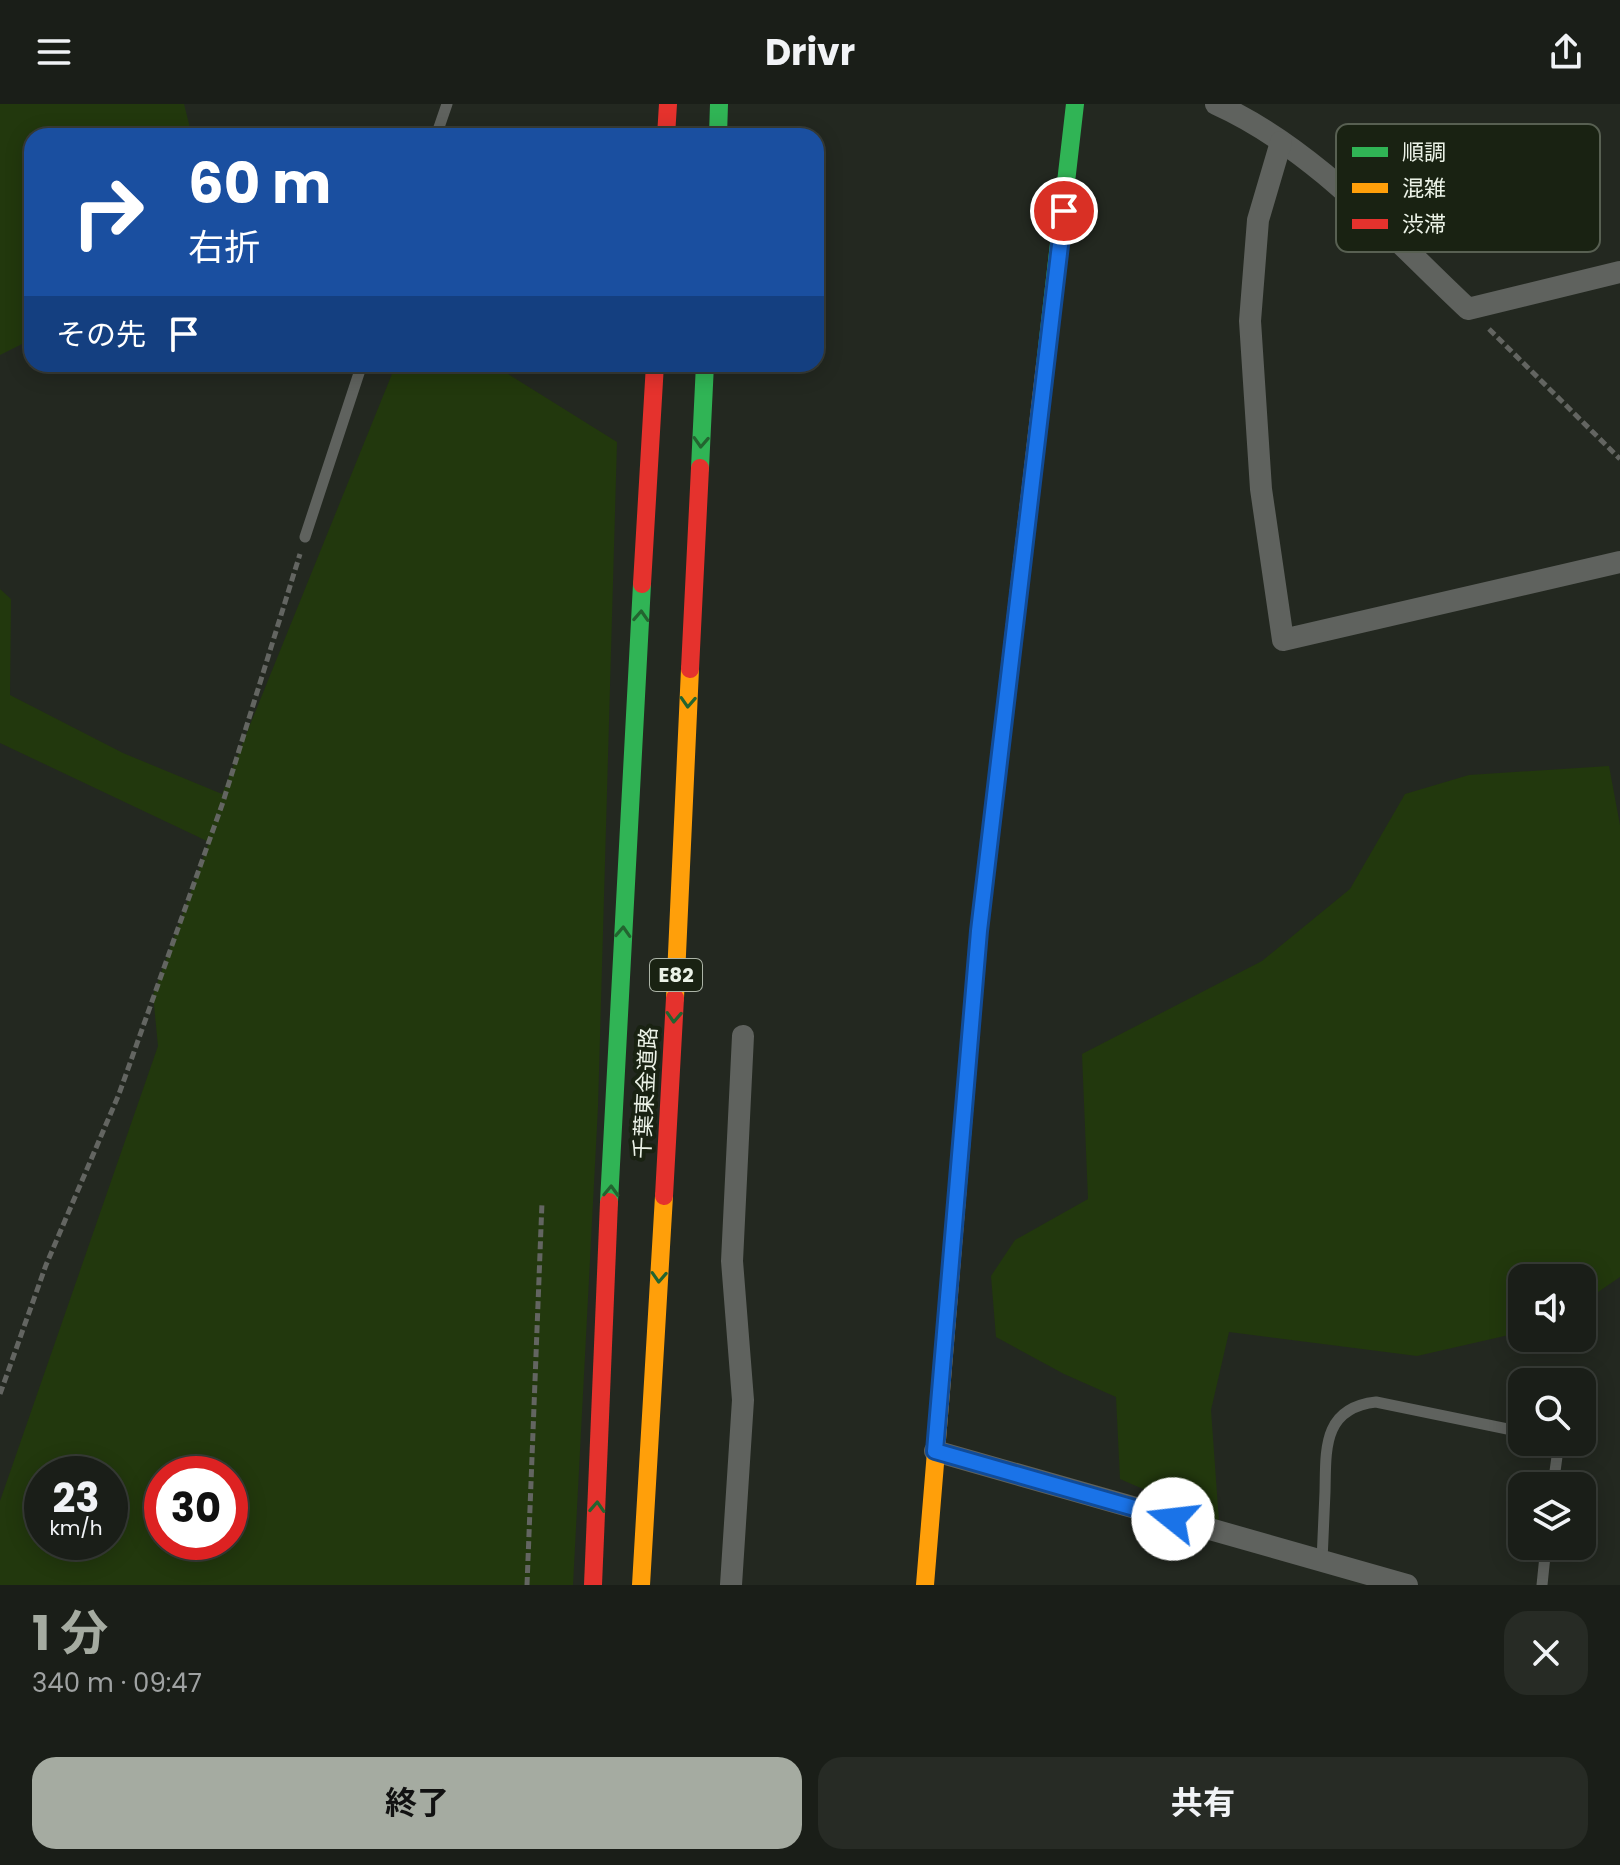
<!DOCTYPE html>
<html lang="ja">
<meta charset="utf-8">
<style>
body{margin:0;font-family:Poppins,"Noto Sans JP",sans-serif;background:#272b25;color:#f1f3f6;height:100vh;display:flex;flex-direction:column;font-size:30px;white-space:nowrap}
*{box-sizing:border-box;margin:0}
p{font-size:26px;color:#9fa2a2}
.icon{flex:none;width:44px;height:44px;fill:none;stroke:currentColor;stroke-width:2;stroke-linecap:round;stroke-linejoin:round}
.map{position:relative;height:1481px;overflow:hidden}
.drawer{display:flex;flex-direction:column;background:#1a1e18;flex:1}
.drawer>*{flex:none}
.banner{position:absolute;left:24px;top:24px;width:800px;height:244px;border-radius:24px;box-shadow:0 4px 20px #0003,0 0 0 2px #383c37;background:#1a4fa0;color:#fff;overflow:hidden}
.tools{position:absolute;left:1508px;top:1160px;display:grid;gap:16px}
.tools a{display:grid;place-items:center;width:88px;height:88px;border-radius:16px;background:#1a1e18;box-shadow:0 4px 20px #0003,0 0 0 2px #383c37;font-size:40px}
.speed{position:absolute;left:24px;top:1352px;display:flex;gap:16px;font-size:40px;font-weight:700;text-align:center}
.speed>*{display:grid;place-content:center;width:104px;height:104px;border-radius:50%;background:#1a1e18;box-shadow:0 4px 20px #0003,0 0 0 2px #383c37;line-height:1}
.speed small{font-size:20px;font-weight:400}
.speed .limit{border:12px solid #d22;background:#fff;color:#111}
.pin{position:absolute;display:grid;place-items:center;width:68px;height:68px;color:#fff;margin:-34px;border:4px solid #fff;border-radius:50%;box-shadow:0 2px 8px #0007}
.me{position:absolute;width:88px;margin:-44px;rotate:286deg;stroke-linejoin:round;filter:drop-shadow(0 0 6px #0008)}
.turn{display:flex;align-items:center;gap:28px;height:168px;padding:0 32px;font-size:36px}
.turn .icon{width:104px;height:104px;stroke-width:2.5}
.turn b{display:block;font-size:56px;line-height:68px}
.then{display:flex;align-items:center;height:76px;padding:0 32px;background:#0003;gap:16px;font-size:30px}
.round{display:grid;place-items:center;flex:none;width:84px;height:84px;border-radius:24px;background:#272b25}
.summary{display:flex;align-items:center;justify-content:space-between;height:136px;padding:0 32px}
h1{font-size:48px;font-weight:700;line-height:60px;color:#a5aba1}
.button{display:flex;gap:16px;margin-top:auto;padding:16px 32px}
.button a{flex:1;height:92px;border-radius:24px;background:#a5aba1;color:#111;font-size:32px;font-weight:700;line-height:92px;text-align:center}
.button a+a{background:#272b25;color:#f1f3f6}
header{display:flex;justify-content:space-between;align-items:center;height:104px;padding:0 32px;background:#1a1e18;font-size:36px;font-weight:700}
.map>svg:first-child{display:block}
.green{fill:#22380d;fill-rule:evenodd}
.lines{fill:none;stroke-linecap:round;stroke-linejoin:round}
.path{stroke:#636561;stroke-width:5;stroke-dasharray:8 4;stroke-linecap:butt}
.lane{stroke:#5f625e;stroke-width:11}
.street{stroke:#5f625e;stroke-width:22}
.fast{stroke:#30b455;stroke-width:18}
.slow{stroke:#ff9f0a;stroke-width:18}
.jam{stroke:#e5322d;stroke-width:18}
.oneway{stroke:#236430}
.route-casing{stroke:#114b97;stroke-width:20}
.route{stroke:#1a73e8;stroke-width:14}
.labels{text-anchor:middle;stroke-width:8;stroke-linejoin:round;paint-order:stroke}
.shield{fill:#192212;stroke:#acb4a7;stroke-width:2}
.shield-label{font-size:20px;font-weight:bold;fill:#ebf2e7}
.street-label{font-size:22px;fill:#ebf2e7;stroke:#192212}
.key{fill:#192212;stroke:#586052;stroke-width:2}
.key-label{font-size:22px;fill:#ebf2e7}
</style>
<header><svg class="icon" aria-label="menu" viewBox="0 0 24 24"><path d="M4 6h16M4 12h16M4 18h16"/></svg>Drivr<svg class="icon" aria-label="share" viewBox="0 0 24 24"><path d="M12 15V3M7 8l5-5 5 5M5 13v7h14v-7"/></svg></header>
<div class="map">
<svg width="1620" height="1481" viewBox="0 0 1620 1481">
<rect width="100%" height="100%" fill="#232820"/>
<g class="green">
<path d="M0 0H184L192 32H32V235L0 251Z"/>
<path d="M396 260H492L617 338 598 1003 573 1481H0V1397L158 942 153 891 209 738 0 639V485L11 495 10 591 123 649 222 690ZM42 1370H110V1438H42ZM162 1370H230V1438H162Z"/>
<path d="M1609 662 1620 721V1173L1582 1199V1174H1522V1228L1417 1252 1229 1228 1211 1306 1219 1418 1120 1375 1116 1293 1064 1270 996 1233 991 1172 1015 1136 1088 1095 1082 950 1262 857 1350 785 1405 690 1469 671Z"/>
</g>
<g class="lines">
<g class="path">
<path d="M1489 225 1620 355"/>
<path d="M0 1290 46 1161 119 990 223 698 300 450"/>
<path d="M527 1481 542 1098"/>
</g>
<g class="lane">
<path d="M436 32 447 0"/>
<path d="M305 433 362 260"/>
<path d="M1553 1382 1559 1338"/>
<path d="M1322 1457C1323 1434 1324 1411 1325 1388 1326 1346 1322 1304 1376 1298L1522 1328"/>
<path d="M1542 1481 1546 1442"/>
</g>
<g class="street">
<path d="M1216 0C1314 44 1391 133 1468 205L1620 168"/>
<path d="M1281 38 1258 116 1250 217 1261 385 1283 536 1620 458"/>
<path d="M935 1347 1407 1481"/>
<path d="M731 1481 743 1296 732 1157 743 932"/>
</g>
<g class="fast">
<path d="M718 32 719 0"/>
<path d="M1045 261 1075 0"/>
<path d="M700 364 705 260"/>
<path d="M958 1081 979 827 1007 588"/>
<path d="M609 1098 642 480"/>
</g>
<g class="slow">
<path d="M1007 588 1045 261"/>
<path d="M675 894 690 565"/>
<path d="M641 1481 664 1092"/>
<path d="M925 1481 958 1081"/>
</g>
<g class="jam">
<path d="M666 32 668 0"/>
<path d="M642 480 655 260"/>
<path d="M690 565 700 364"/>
<path d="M664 1092 675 894"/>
<path d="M593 1481 609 1098"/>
</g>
</g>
<defs><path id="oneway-chevron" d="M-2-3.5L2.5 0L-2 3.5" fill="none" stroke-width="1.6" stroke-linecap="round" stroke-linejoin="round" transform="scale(2)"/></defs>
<g class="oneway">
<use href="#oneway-chevron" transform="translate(701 338) rotate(93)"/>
<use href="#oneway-chevron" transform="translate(641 512) rotate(-87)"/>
<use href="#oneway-chevron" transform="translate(688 598) rotate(93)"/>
<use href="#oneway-chevron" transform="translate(623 828) rotate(-87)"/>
<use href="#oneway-chevron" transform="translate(674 913) rotate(93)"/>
<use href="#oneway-chevron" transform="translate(611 1087) rotate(-88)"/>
<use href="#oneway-chevron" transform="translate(659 1173) rotate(93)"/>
<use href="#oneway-chevron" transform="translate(597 1403) rotate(-87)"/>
</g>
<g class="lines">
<defs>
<path id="route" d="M1064 107 979 827 935 1347 1173 1415"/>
</defs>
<use href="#route" class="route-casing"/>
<use href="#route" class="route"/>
</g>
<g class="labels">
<rect class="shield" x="650" y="855" width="52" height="32" rx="6"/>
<g class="shield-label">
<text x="676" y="878">E82</text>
</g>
<g class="street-label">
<text transform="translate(645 989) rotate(-87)" y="8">千葉東金道路</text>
</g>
</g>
<rect x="1336" y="20" width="264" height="128" rx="12" class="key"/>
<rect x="1352" y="43" width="36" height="10" fill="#30b455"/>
<rect x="1352" y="79" width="36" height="10" fill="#ff9f0a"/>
<rect x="1352" y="115" width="36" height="10" fill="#e5322d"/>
<g class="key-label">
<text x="1402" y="56">順調</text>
<text x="1402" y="92">混雑</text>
<text x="1402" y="128">渋滞</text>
</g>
</svg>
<div class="tools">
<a><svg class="icon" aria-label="sound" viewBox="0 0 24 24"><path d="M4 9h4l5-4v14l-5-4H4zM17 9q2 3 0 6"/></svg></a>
<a><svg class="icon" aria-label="search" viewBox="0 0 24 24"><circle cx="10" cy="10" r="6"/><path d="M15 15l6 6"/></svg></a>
<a><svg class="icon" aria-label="layers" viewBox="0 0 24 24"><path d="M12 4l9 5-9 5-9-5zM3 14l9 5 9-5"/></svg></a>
</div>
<div class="speed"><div>23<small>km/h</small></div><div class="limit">30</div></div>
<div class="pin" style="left:1064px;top:107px;background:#d93025"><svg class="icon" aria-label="arrive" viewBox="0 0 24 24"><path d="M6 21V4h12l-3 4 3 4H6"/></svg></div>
<svg class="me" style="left:1173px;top:1415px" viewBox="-20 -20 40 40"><circle r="19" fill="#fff"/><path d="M0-13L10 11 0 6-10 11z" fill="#1a73e8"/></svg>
<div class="banner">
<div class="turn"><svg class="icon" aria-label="right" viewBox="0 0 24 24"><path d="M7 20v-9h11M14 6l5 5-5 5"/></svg><div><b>60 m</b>右折</div></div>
<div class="then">その先<svg class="icon" aria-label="arrive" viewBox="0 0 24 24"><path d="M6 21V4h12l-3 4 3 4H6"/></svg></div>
</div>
</div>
<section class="drawer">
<div class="summary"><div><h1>1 分</h1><p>340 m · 09:47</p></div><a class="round"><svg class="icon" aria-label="close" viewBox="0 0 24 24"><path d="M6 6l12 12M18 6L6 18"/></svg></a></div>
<div class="button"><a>終了</a><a>共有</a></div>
</section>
